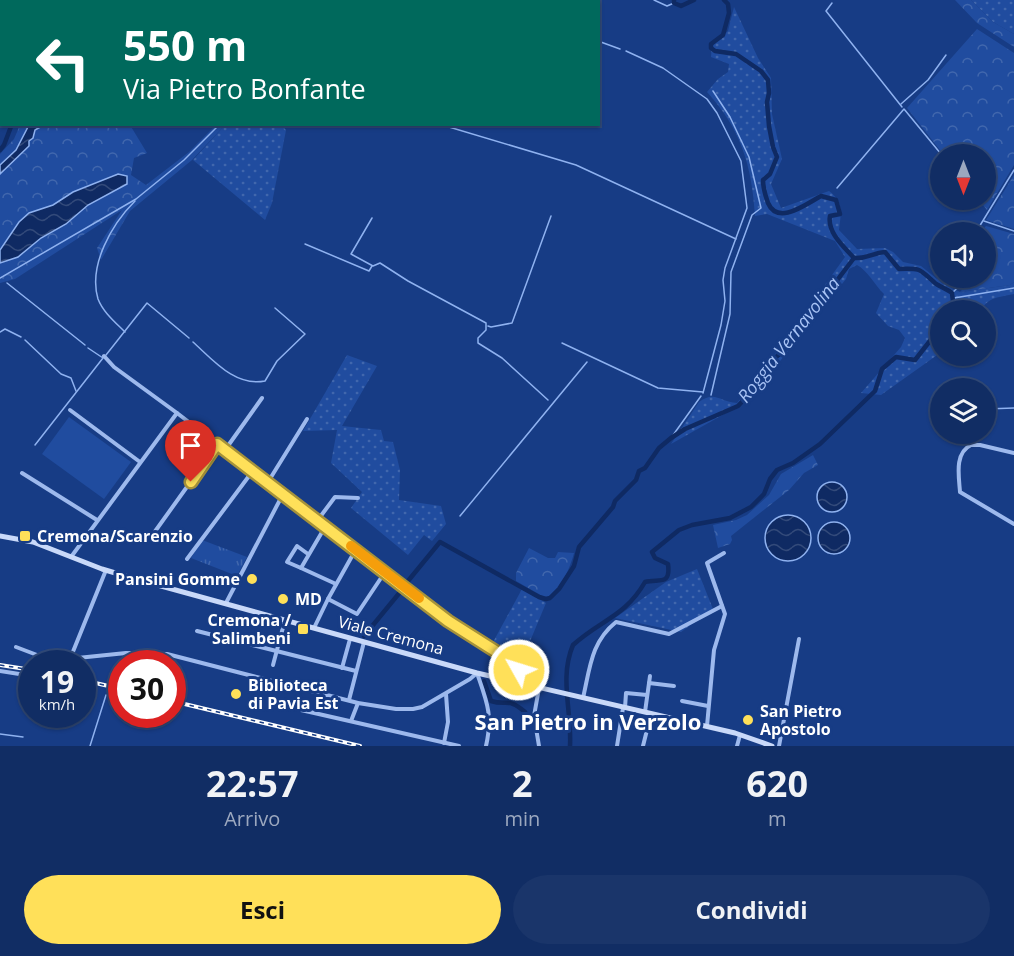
<!DOCTYPE html>
<html lang="it">
<style>
body{margin:0;font-family:"Open Sans",sans-serif;background:#1a356a;color:#f1f3f6;height:100vh;display:flex;flex-direction:column;font-size:22px;white-space:nowrap}
*{box-sizing:border-box;margin:0}
p{font-size:20px;color:#9ca8bf}
.icon{flex:none;width:33px;height:33px;fill:none;stroke:currentColor;stroke-width:2;stroke-linecap:round;stroke-linejoin:round}
.map{position:relative;height:746px;overflow:hidden}
.sheet{display:flex;flex-direction:column;background:#112d64;flex:1}
.sheet>*{flex:none}
.banner{position:absolute;left:0px;top:0px;width:600px;height:126px;box-shadow:0 2px 4px #0004,0 0 0 2px #304978;background:#00695c;color:#fff;overflow:hidden}
.needle{width:39px;rotate:180deg}
.controls{position:absolute;left:930px;top:144px;display:grid;gap:12px}
.controls a{display:grid;place-items:center;width:66px;height:66px;border-radius:50%;background:#112d64;box-shadow:0 2px 4px #0004,0 0 0 2px #304978;font-size:30px}
.speed{position:absolute;left:18px;top:650px;display:flex;gap:12px;font-size:30px;font-weight:700;text-align:center}
.speed>*{display:grid;place-content:center;width:78px;height:78px;border-radius:50%;background:#112d64;box-shadow:0 2px 4px #0004,0 0 0 2px #304978;line-height:1}
.speed small{font-size:15px;font-weight:400}
.speed .limit{border:9px solid #d22;background:#fff;color:#111}
.pin{position:absolute;display:grid;place-items:center;width:51px;height:51px;color:#fff;margin:-62px -26px;border-radius:50% 50% 50% 0;rotate:-45deg;box-shadow:0 0 6px #0007}
.pin .icon{rotate:45deg}
.me{position:absolute;width:66px;margin:-33px;rotate:309deg;stroke-linejoin:round;filter:drop-shadow(0 0 4px #0008)}
.turn{display:flex;align-items:center;gap:21px;height:126px;padding:0 24px;font-size:27px}
.turn .icon{width:78px;height:78px;stroke-width:2.5}
.turn b{display:block;font-size:42px;line-height:51px}
.eta{display:flex;justify-content:space-evenly;align-items:center;height:102px;text-align:center}
.eta b{font-size:36px;font-weight:700;line-height:42px}
.primary-button{display:flex;gap:12px;margin-top:auto;padding:12px 24px}
.primary-button a{flex:1;height:69px;border-radius:36px;background:#ffe059;color:#111;font-size:24px;font-weight:700;line-height:69px;text-align:center}
.primary-button a+a{background:#1a356a;color:#f1f3f6}
.map>svg:first-child{display:block}
.grass{fill:url(#grass-dots)}
.forest{fill:url(#forest-crowns)}
.park{fill:url(#park-tufts)}
.garden{fill:#204c9f}
.water{fill:url(#water-waves);stroke:#8fb2f0;stroke-width:1.5}
.lines{fill:none;stroke-linecap:round;stroke-linejoin:round}
.stream{stroke:#8fb2f0;stroke-width:1.5}
.canal{stroke:#0f2a63;stroke-width:4.5}
.minor{stroke:#9db9ed;stroke-width:4}
.secondary{stroke:#c9d9f9;stroke-width:5}
.rail-casing{stroke:#fff;stroke-width:4}
.rail{stroke:#173c85;stroke-width:1.5;stroke-dasharray:4.5;stroke-linecap:butt}
.route-casing{stroke:#a6923a;stroke-width:15}
.route{stroke:#ffe059;stroke-width:10}
.slow{stroke:#f59e0b;stroke-width:10}
.poi-dot{fill:#ffe059;stroke:#173c85;stroke-width:2}
.labels{text-anchor:middle;stroke-width:6;stroke-linejoin:round;paint-order:stroke}
.poi-label{font-size:16px;font-weight:bold;fill:#fff;stroke:#173c85;text-anchor:start}
.street-label{font-size:16px;fill:#fff;stroke:#173c85}
.water-label{font-size:18px;font-style:italic;fill:#a8c3f5;stroke:#173c85}
.district-label{font-size:22px;font-weight:bold;fill:#fff;stroke:#173c85}
</style>
<div class="map">
<svg width="1014" height="746" viewBox="0 0 1014 746">
<defs>
<pattern id="grass-dots" width="8" height="8" patternUnits="userSpaceOnUse" patternTransform="scale(1.5)"><rect width="8" height="8" fill="#204c9f"/><path d="M2 2h.1M6 6h.1" fill="none" stroke="#4167ad" stroke-width="1.8" stroke-linecap="round"/></pattern>
<pattern id="forest-crowns" width="20" height="18" patternUnits="userSpaceOnUse" patternTransform="scale(1.5)"><rect width="20" height="18" fill="#204c9f"/><path d="M2 6a3 3 0 1 1 6 0M12 15a3 3 0 1 1 6 0" fill="none" stroke="#4167ad"/></pattern>
<pattern id="park-tufts" width="24" height="20" patternUnits="userSpaceOnUse" patternTransform="scale(1.5)"><rect width="24" height="20" fill="#204c9f"/><path d="M3 7l-1-3M5 7V3M7 7l1-3M15 17l-1-3M17 17v-4M19 17l1-3" fill="none" stroke="#4167ad"/></pattern>
<pattern id="water-waves" width="16" height="10" patternUnits="userSpaceOnUse" patternTransform="scale(1.5)"><rect width="16" height="10" fill="#0f2a63"/><path d="M0 5q4-4 8 0t8 0" fill="none" stroke="#334a7a"/></pattern>
</defs>
<rect width="100%" height="100%" fill="#173c85"/>
<g class="grass">
<path d="M971 0H1014V34L993 22Z"/>
<path d="M734 7 758 58 771 78 772 114 782 159 771 184 781 208 829 191C844 202 841 213 839 230L857 249 885 248 893 252 903 262 921 266 942 283 960 292 1010 285 1014 282V294C1000 297 988 297 981 310H940V353L881 395 861 393 901 347 905 338 899 330 888 326 876 313 884 294C875 285 867 270 857 265L849 269 846 279 756 391 742 404 671 444 699 402C715 390 720 402 737 403L762 372 845 257 835 241 767 214 755 216C752 166 741 129 707 92L718 79 728 72 729 64 711 57 712 45 728 31Z"/>
<path d="M225 125H281L286 130 272 203 265 220 193 160Z"/>
<path d="M347 355 377 366 342 426 381 430 384 441 393 442 400 470 399 500 441 506 446 524 432 541 424 535 408 555 351 508 362 492 331 463 337 430 303 431Z"/>
<path d="M697 569 713 609 681 632 615 618 666 582Z"/>
<path d="M522 589 546 603 523 658 492 644Z"/>
</g>
<g class="forest">
<path d="M955 0H971L993 22 1014 34V47L977 23Z"/>
<path d="M977 29 1014 53V165L987 210 979 200H986V154H943L907 108Z"/>
<path d="M20 125H130L147 153 134 158 131 175 146 185 189 152 216 125H225L192 160 130 211 101 260 97 248 122 210 15 279 0 283V154L14 139Z"/>
<path d="M1014 175V229L986 220Z"/>
<path d="M986 226 1014 234V282L1010 285 960 292 973 278H986V232H981Z"/>
<path d="M813 455 818 465 804 473 789 490 731 536 732 540 730 544 718 548 713 525 736 520 747 515 769 495 781 474Z"/>
<path d="M529 548 548 558H555L558 552 574 553C570 568 561 590 546 598L516 581V573Z"/>
</g>
<path class="park" d="M202 540 247 557 237 576 191 558Z"/>
<path class="garden" d="M69 417 131 462 104 499 42 454Z"/>
<g class="water">
<path d="M29 125H44L35 130 33 138 29 141V146L0 174V165L16 150Z"/>
<path d="M118 174 127 176V184L88 205 66 224 41 238 18 257 0 263V250L19 222 29 213 53 205 73 192Z"/>
<circle cx="832" cy="497" r="15"/>
<circle cx="788" cy="538" r="23"/>
<circle cx="834" cy="538" r="16"/>
</g>
<g class="lines">
<g class="stream">
<path d="M195 0 196 2"/>
<path d="M273 0 274 2"/>
<path d="M654 0 667 6 674 3"/>
<path d="M393 2 395 0"/>
<path d="M832 3 826 11 902 107"/>
<path d="M598 41 620 49"/>
<path d="M626 51 663 68 707 99 717 113 741 161 747 208 725 268 723 280 725 301 721 325 703 393"/>
<path d="M901 104 928 80 946 55"/>
<path d="M439 124 576 165 736 239"/>
<path d="M837 188 904 109 941 154"/>
<path d="M978 200 981 204"/>
<path d="M372 218 351 254 373 266 380 263 408 281 486 323V330L478 338V343L502 358 548 400"/>
<path d="M984 221 1014 231"/>
<path d="M976 232 1014 170"/>
<path d="M305 244 369 271 372 266"/>
<path d="M0 278 136 199 184 160 220 124"/>
<path d="M7 283 85 345"/>
<path d="M952 293 968 278"/>
<path d="M954 298 1014 288"/>
<path d="M488 326 491 327 512 323 551 216"/>
<path d="M0 332 5 329 21 337"/>
<path d="M125 332C115 322 103 312 98 299 88 265 112 224 135 201"/>
<path d="M25 340 61 374 71 378 76 391"/>
<path d="M193 342C213 360 235 387 265 381L277 361 305 334 275 308"/>
<path d="M562 343 658 388 703 392"/>
<path d="M106 355 147 303 189 338"/>
<path d="M711 395 730 314 731 272 752 215 761 208 749 157 730 117 713 91"/>
<path d="M986 409 1014 408"/>
<path d="M671 438 701 396"/>
<path d="M972 438 974 434"/>
<path d="M35 445 103 358 88 348"/>
<path d="M460 516 587 362"/>
<path d="M0 734 23 737"/>
<path d="M90 746 106 695"/>
</g>
<g class="canal">
<path d="M674 0V3L681 6 694 0"/>
<path d="M724 0 728 4 729 13 723 35 711 44V48L715 51 736 54 761 71 768 80 769 93 767 102 769 126 773 147 777 157 770 174 763 180C763 189 765 194 768 203 778 226 806 204 821 196L836 200 840 214 830 216C827 232 843 246 854 258 868 259 872 253 885 252L899 269C922 268 919 269 935 283 940 287 947 289 952 293L954 310"/>
<path d="M52 2V0"/>
<path d="M0 150 4 145 12 124"/>
<path d="M408 581 440 542 539 597 546 599 550 598 559 589 574 566 579 547 613 507 615 501 636 480 639 471 645 468 659 448 671 438 685 429 738 406 751 392 774 359 785 349 854 258"/>
<path d="M364 636 401 591"/>
<path d="M484 681 491 701C507 706 508 697 525 712"/>
<path d="M570 746C572 711 559 678 573 645 600 620 625 617 645 582 658 578 671 587 668 564L655 558 652 552 679 530 692 525 730 518 751 507 764 494 770 479 777 470 793 463 820 444 875 391 882 369 896 357 915 360 933 337 940 333"/>
</g>
<g class="minor">
<path d="M104 356 114 367 177 413 448 621 464 633 487 645 520 670"/>
<path d="M70 410 140 462"/>
<path d="M225 450 262 398"/>
<path d="M1014 453 980 445H971C954 453 959 477 960 492L1014 524"/>
<path d="M22 473 97 520"/>
<path d="M268 482 307 419"/>
<path d="M317 521 335 497 358 498"/>
<path d="M325 527 301 568 336 584"/>
<path d="M151 537 217 445"/>
<path d="M71 557 177 413"/>
<path d="M187 559 252 472"/>
<path d="M301 568 287 562 297 546 308 554"/>
<path d="M328 599 357 614 385 572"/>
<path d="M226 603 283 494"/>
<path d="M314 628 328 599 356 549"/>
<path d="M197 631 356 671"/>
<path d="M16 647 45 658 58 660 126 653 167 654 358 703 396 709H413L422 707 470 679 477 673C487 702 493 715 486 746"/>
<path d="M504 655 518 660 521 663 519 683"/>
<path d="M70 659 106 570"/>
<path d="M273 665 285 620"/>
<path d="M342 668 350 639"/>
<path d="M0 671 32 676"/>
<path d="M649 683 674 686"/>
<path d="M583 698C590 668 591 642 616 622L669 634 722 606"/>
<path d="M349 700 364 642"/>
<path d="M682 701 708 706"/>
<path d="M625 708 626 693 647 695"/>
<path d="M301 710 459 746"/>
<path d="M645 712 650 676"/>
<path d="M351 721 358 703"/>
<path d="M707 726 714 650 725 614 707 563 724 553"/>
<path d="M444 743 448 722 446 694"/>
<path d="M539 746 534 716 539 688"/>
<path d="M617 746 623 708"/>
<path d="M643 746 651 714"/>
<path d="M737 746 740 735"/>
<path d="M779 746 799 639"/>
</g>
<path class="secondary" d="M0 536 33 542 102 569 132 578 477 673 735 733 772 746"/>
<defs>
<g id="rail">
<path d="M0 665 32 670"/>
<path d="M82 680 122 689"/>
<path d="M172 701 360 746"/>
</g>
</defs>
<use href="#rail" class="rail-casing"/>
<use href="#rail" class="rail"/>
</g>
<g class="lines">
<defs>
<path id="route" d="M191 482 217 444 448 621 500 654 513 658 521 663 519 670"/>
</defs>
<use href="#route" class="route-casing"/>
<use href="#route" class="route"/>
<path class="slow" d="M351 546 419 598"/>
</g>
<g class="poi-dot">
<rect x="19" y="530" width="12" height="12" rx="3"/>
<circle cx="252" cy="579" r="6"/>
<circle cx="283" cy="599" r="6"/>
<rect x="297" y="623" width="12" height="12" rx="3"/>
<circle cx="236" cy="694" r="6"/>
<circle cx="748" cy="720" r="6"/>
</g>
<g class="labels">
<g class="poi-label">
<text x="37" y="542">Cremona/Scarenzio</text>
<text x="240" y="585" text-anchor="end">Pansini Gomme</text>
<text x="295" y="605">MD</text>
<text x="291" y="626" text-anchor="end">Cremona /<tspan x="291" dy="18">Salimbeni</tspan></text>
<text x="248" y="691">Biblioteca<tspan x="248" dy="18">di Pavia Est</tspan></text>
<text x="760" y="717">San Pietro<tspan x="760" dy="18">Apostolo</tspan></text>
</g>
<g class="street-label">
<text transform="translate(391 635) rotate(15)" y="6">Viale Cremona</text>
</g>
<g class="water-label">
<text transform="translate(789 340) rotate(-52)" y="6">Roggia Vernavolina</text>
</g>
<g class="district-label">
<text x="588" y="730">San Pietro in Verzolo</text>
</g>
</g>
</svg>
<div class="controls">
<a><svg class="needle" viewBox="-14 -14 28 28"><path d="M0-13l5 13h-10z" fill="#e53935"/><path d="M0 13l5-13h-10z" fill="#9ca8bf"/></svg></a>
<a><svg class="icon" aria-label="sound" viewBox="0 0 24 24"><path d="M4 9h4l5-4v14l-5-4H4zM17 9q2 3 0 6"/></svg></a>
<a><svg class="icon" aria-label="search" viewBox="0 0 24 24"><circle cx="10" cy="10" r="6"/><path d="M15 15l6 6"/></svg></a>
<a><svg class="icon" aria-label="layers" viewBox="0 0 24 24"><path d="M12 4l9 5-9 5-9-5zM3 14l9 5 9-5"/></svg></a>
</div>
<div class="speed"><div>19<small>km/h</small></div><div class="limit">30</div></div>
<div class="pin" style="left:191px;top:482px;background:#d93025"><svg class="icon" aria-label="arrive" viewBox="0 0 24 24"><path d="M6 21V4h12l-3 4 3 4H6"/></svg></div>
<svg class="me" style="left:519px;top:670px" viewBox="-20 -20 40 40"><circle r="17" fill="#ffe059" stroke="#fff" stroke-width="3"/><path d="M0-11L8 9 0 5-8 9z" fill="#fff"/></svg>
<div class="banner">
<div class="turn"><svg class="icon" aria-label="left" viewBox="0 0 24 24"><path d="M17 20v-9H6M10 6l-5 5 5 5"/></svg><div><b>550 m</b>Via Pietro Bonfante</div></div>
</div>
</div>
<section class="sheet">
<div class="eta">
<div><b>22:57</b><p>Arrivo</p></div>
<div><b>2</b><p>min</p></div>
<div><b>620</b><p>m</p></div>
</div>
<div class="primary-button"><a>Esci</a><a>Condividi</a></div>
</section>
